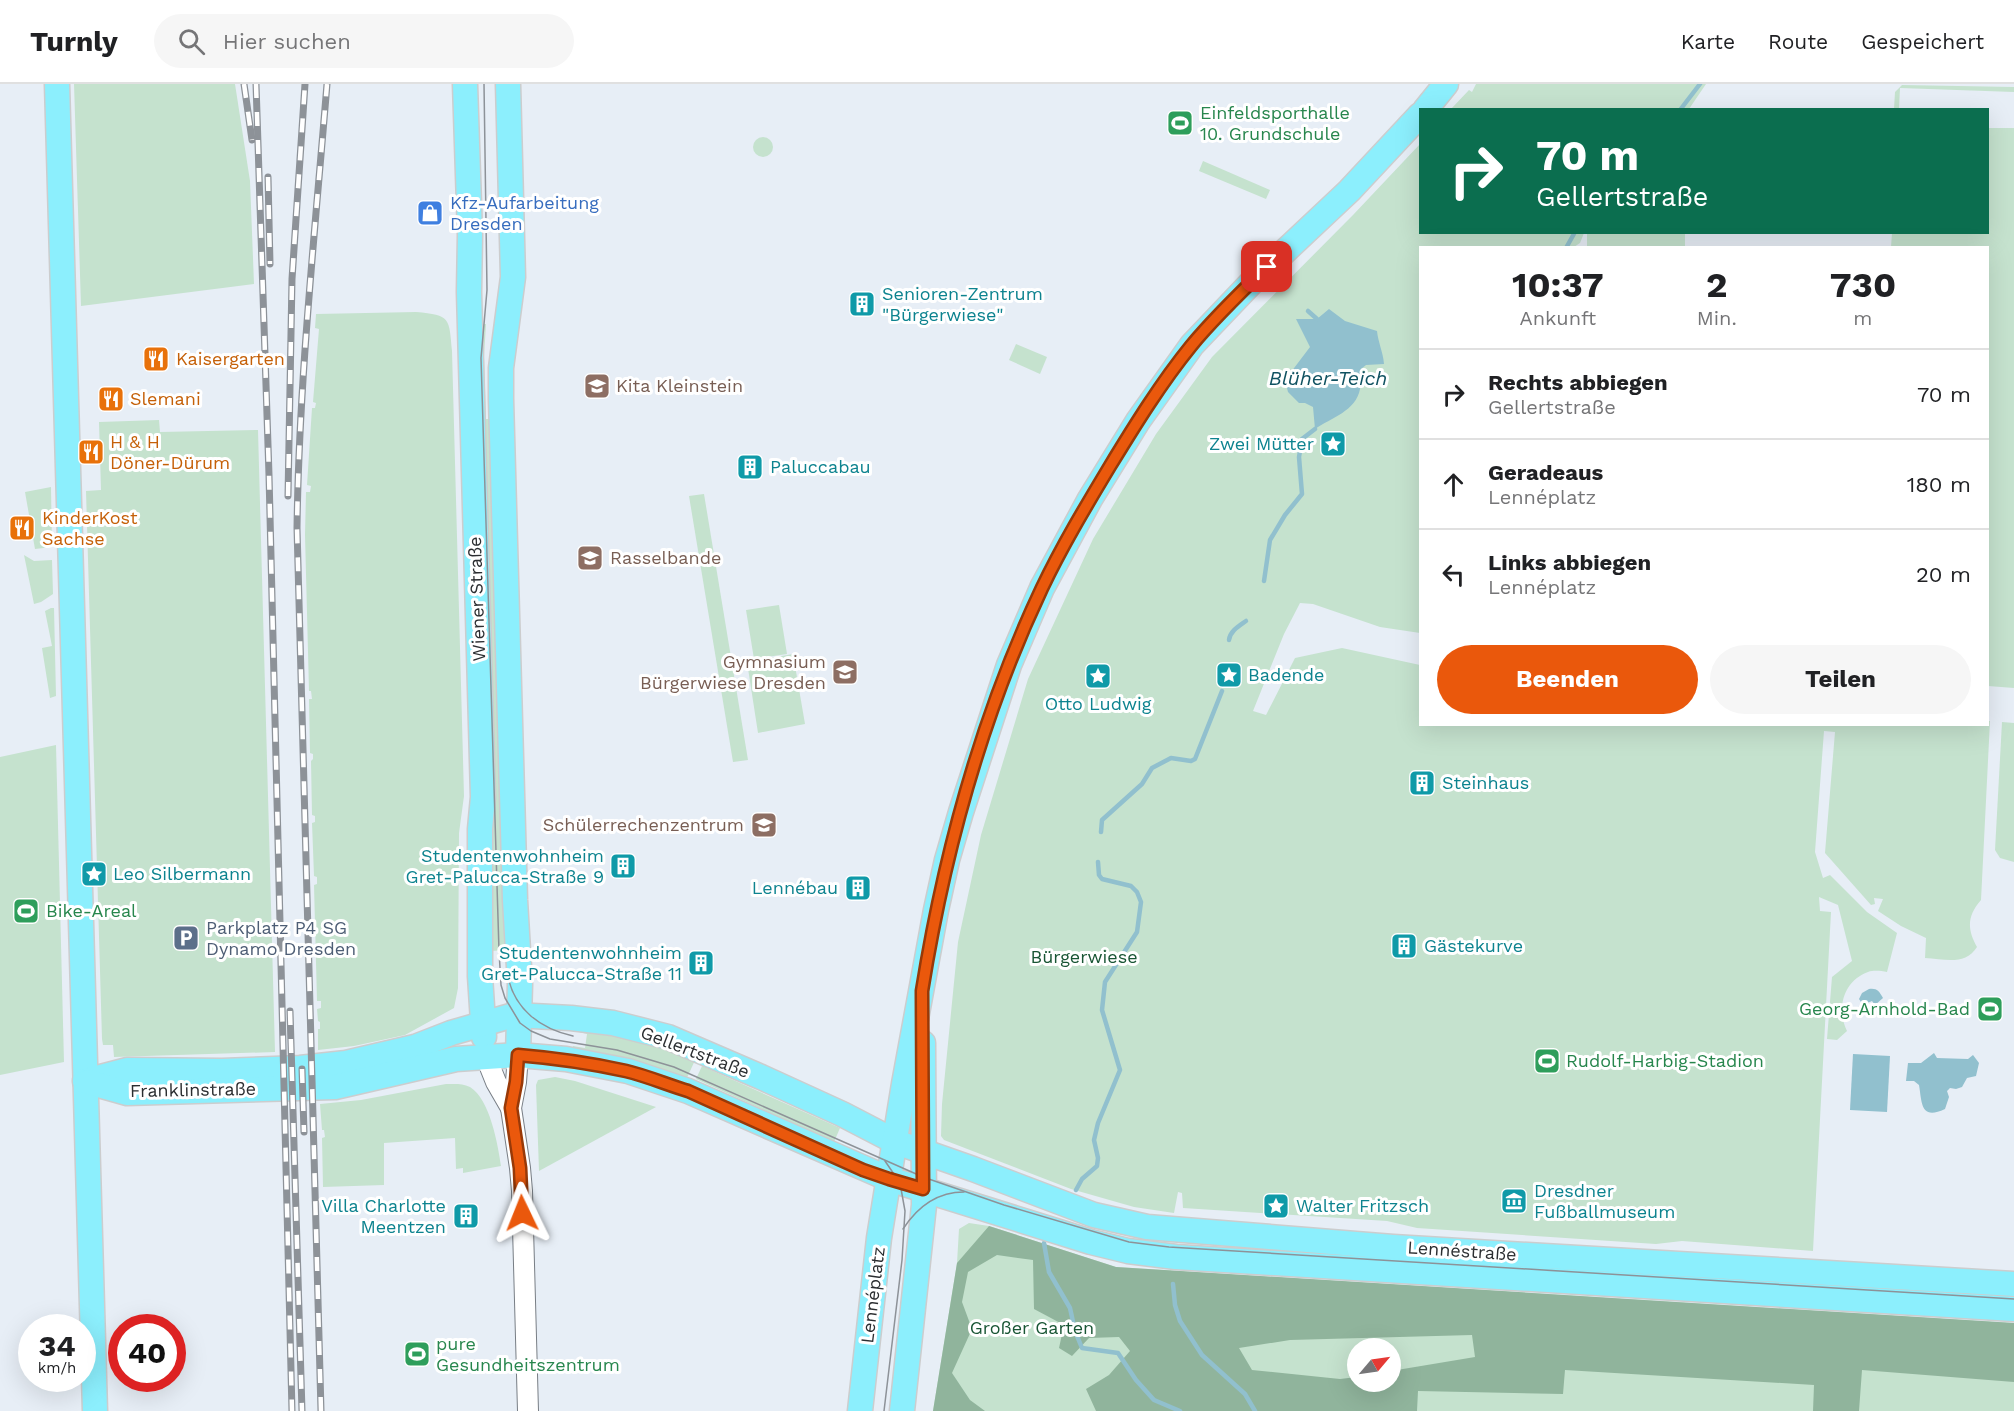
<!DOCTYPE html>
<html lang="de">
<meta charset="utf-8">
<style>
body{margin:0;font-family:"Work Sans",sans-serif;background:#f6f6f6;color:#202124;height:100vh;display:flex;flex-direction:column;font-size:22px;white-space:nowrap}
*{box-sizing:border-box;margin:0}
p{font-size:20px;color:#757577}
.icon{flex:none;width:33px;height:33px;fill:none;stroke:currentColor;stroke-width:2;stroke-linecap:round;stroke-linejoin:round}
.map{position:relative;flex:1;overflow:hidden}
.panel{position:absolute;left:1419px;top:162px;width:570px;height:480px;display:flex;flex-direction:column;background:#fff;border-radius:0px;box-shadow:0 6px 24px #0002}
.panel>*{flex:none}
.guide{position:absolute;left:1419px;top:24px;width:570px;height:126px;border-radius:0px;box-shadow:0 6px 24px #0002;background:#0b6e4f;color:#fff;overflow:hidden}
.needle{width:39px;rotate:61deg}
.buttons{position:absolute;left:1347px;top:1254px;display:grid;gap:12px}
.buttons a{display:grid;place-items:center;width:54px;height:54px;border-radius:50%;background:#fff;box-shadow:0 6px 24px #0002;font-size:30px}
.speed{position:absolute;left:18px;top:1230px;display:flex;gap:12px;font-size:30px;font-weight:700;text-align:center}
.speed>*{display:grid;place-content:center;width:78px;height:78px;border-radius:50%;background:#fff;box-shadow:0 6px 24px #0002;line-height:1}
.speed small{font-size:15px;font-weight:400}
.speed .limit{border:9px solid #d22;background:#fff;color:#111}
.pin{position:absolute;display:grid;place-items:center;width:51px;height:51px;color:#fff;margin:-26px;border-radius:12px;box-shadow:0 3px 9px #0006}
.me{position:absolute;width:66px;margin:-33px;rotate:358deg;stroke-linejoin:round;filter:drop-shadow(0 0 4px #0008)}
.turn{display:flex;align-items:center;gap:21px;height:126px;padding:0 18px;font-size:27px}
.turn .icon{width:78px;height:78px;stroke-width:2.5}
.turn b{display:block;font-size:42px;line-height:51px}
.eta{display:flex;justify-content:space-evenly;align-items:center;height:102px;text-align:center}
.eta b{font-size:36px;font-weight:700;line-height:42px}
.cta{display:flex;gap:12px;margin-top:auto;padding:12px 18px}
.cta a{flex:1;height:69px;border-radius:36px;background:#ea580c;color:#fff;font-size:24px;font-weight:700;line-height:69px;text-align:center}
.cta a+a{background:#f6f6f6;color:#202124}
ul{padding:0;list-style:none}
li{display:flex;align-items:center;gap:18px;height:90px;padding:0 18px;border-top:2px solid #e0e0e0}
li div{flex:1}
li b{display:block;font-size:22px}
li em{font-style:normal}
header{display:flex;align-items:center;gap:36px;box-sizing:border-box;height:84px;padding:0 30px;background:#fff;border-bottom:2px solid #e0e0e0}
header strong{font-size:28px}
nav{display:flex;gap:33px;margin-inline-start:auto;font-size:21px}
.search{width:420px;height:54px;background:#f6f6f6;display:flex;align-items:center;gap:15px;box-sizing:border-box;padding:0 21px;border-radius:33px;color:#757577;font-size:22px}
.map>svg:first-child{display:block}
.green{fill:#c5e2ce;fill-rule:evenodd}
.forest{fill:#90b49c;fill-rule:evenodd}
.water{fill:#91c0ce}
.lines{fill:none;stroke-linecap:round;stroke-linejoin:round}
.stream{stroke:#91c0ce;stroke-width:4.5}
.minor-casing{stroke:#787e85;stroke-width:22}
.major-casing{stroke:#cccdce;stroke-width:27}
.minor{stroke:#fff;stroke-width:20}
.major{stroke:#8ceffd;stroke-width:24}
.tram{stroke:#8d9298;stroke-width:1.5}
.rail-casing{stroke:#8d9298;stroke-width:7}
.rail{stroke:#fff;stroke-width:4.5;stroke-dasharray:14;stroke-linecap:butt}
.route-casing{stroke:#983908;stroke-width:15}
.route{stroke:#ea580c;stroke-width:10}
.labels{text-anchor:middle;stroke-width:6;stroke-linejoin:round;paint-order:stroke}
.leisure-label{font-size:18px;fill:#27864d;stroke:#fff;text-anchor:start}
.shop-label{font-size:18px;fill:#366cbe;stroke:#fff;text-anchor:start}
.culture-label{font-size:18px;fill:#0d838f;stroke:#fff;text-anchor:start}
.food-label{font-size:18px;fill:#c56008;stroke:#fff;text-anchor:start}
.education-label{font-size:18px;fill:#785e54;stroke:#fff;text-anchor:start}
.street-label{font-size:18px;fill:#2b2e31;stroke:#fff}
.service-label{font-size:18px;fill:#4e5e75;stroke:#fff;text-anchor:start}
.park-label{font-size:18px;fill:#185534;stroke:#fff}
.water-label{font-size:20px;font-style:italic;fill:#105261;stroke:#fff}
</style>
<header>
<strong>Turnly</strong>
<div class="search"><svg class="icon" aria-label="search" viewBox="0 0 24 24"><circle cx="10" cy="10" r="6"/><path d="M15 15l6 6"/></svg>Hier suchen</div>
<nav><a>Karte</a><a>Route</a><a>Gespeichert</a></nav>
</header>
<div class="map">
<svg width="2014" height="1327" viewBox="0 0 2014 1327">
<rect width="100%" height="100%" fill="#e7eef6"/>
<g class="green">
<path d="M74 0H235L250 97 254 200 81 222Z"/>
<path d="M1476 0H1706L1689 25H1451L1469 6 1472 8Z"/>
<path d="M1902 1 2014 3V8L1900 4 1899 25H1894L1895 8Z"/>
<path d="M1988 44H2014V604L1988 602V164L1891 163 1892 149 1988 148Z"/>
<circle cx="763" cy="63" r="10"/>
<path d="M1420 60V148L1584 149 1580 159 1574 163 1420 164V549L1380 543 1313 520 1300 519 1284 550 1253 627 1266 631 1295 574 1342 564 1420 581V640H1988V637H1990L1981 816C1967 832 1967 845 1977 863 1965 882 1945 875 1925 874L1926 854 1901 842 1878 827 1883 815 1874 814 1875 820 1871 821 1825 769 1835 648 1824 647 1815 768 1823 794 1830 791 1867 828 1897 849 1887 888C1881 887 1874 886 1868 888 1843 897 1836 925 1847 947L1837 956 1827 955 1832 893 1852 877 1838 821 1819 813 1820 827 1831 828 1813 1167 1682 1157 1656 1160 1417 1144 1387 1137 1183 1124 1182 1109 1178 1108 1174 1129 1134 1123 1071 1105 944 1056 941 1052 942 1020 958 858 981 751 1028 595 1093 455 1156 350 1212 273 1353 131Z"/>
<path d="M1203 77 1270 106 1266 115 1199 87Z"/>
<rect x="1587" y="149" width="98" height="14"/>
<path d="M416 228C451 231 449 234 452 267L464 712 459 749 458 904 454 924 405 951 354 962 318 966V945H320V938L318 937 317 925 321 924V917H317L314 801 317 800V793L314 792 312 739 315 738V732L312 731 311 677 313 675V670L310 669 309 615H312L311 607H309L305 451 306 408H310L311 402 307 401 312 324H315L316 319 313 318 319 245 315 244 316 230Z"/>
<path d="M486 240 484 273 486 335H493L508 866 490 867 476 241Z"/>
<path d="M1016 260 1047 273 1040 290 1009 276Z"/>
<path d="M159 336 160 348 258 346 275 968 114 973 113 961H103L102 955 86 407 101 406 99 338Z"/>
<path d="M51 403 52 463 35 465 25 408Z"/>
<path d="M704 410 748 676 733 678 689 412Z"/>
<path d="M24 471 34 477 52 476 53 510 41 518 34 520Z"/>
<path d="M779 521 787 570 754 575 746 526Z"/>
<path d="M51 524H54L56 612 50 614 42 564 52 562 45 527Z"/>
<path d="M793 570 805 640 758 649 747 578Z"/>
<path d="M2002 638 2014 639V778L2000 774 1995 766Z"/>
<path d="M56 661 64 978 0 991V673Z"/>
<path d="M576 940 697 972 685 998 572 968 573 962 585 964 587 950 575 947Z"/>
<path d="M702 982 840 1044 834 1058 696 995Z"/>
<path d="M555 993 575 997 656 1023 539 1087 536 1001 538 996Z"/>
<path d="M446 1000C454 1000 462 999 470 1003 490 1015 498 1061 501 1082L463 1089V1084L456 1085 455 1054 384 1059V1101L323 1103 322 1054 325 1053 324 1046H322L320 1020 361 1016Z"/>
<path d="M969 1139 989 1142 1116 1183 2014 1239V1327H933L957 1179 959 1145ZM1358 1264H1390V1298H1358Z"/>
</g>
<path class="forest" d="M989 1142 1116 1183 2014 1239V1298L1862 1286 1859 1327H1813L1814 1301 1565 1286 1563 1310 1418 1307 1417 1327H1096L1086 1305 1109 1291 1130 1267 1119 1253 1089 1254 1072 1272 1059 1264 1064 1241 1034 1225 1033 1176 997 1171 968 1188 962 1218 972 1245 952 1289 970 1316 985 1327H933L957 1179ZM1472 1251 1475 1273 1391 1287 1390 1298H1358L1357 1293 1340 1295 1252 1286 1239 1264 1290 1256Z"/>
<g class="water">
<path d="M1329 225 1345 237 1377 247C1378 258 1383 268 1384 280L1366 281 1361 285C1361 291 1361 298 1360 305 1356 327 1331 334 1315 345L1313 323 1305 319H1299L1288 308 1285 296 1310 263 1296 235H1317Z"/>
<path d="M1869 905C1877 904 1879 907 1883 914L1875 921 1872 917 1863 921 1859 915 1862 909Z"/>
<path d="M1934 969 1937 974 1968 975 1973 971 1979 979 1976 992 1967 994 1962 1003 1956 1005 1950 1004 1947 1007 1949 1013 1945 1025C1920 1037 1922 1018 1919 1001L1914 997H1906L1908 979H1921Z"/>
<path d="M1853 970 1890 972 1887 1028 1850 1026Z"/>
</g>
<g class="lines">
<g class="stream">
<path d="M1680 26 1700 0"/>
<path d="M1566 164 1575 148"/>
<path d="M1308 227 1317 235"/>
<path d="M1264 497 1270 456 1285 431 1302 410 1299 373 1302 355 1315 345"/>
<path d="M1229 556C1230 547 1239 542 1246 537"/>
<path d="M1101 748 1102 736 1142 700 1152 684 1171 674 1191 677 1195 675 1222 607"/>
<path d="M1076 1106 1082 1095 1097 1082 1098 1074 1094 1056 1098 1039 1120 986 1102 926 1105 898 1137 848 1141 818 1137 808 1131 802 1102 795 1099 791 1098 778"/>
<path d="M1044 1159 1049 1188 1070 1224 1075 1247 1082 1264 1118 1269 1136 1296 1154 1316 1180 1327"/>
<path d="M1173 1200 1175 1221 1180 1237 1202 1271 1245 1310 1255 1327"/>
</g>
<defs>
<g id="minor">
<path d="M518 971 516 998 511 1024 520 1084 522 1107 528 1327"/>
<path d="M486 973 496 998 511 1024"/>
</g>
<g id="major">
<path d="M57 0 95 1327"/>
<path d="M465 0 470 151 469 208 483 713 480 745V892L484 953"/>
<path d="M508 0 513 193 501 284V315L515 816 520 900 518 971"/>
<path d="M1425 26 1446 0"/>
<path d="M85 997 127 986 222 987 300 984 346 979 415 963 451 949 514 931 571 934 613 939 668 953 761 993 842 1030 896 1058 973 1085 1094 1131 1147 1143 1393 1163 2014 1200"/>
<path d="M88 998 127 1009 335 1003 456 975 518 971 566 975 628 987 688 1007 889 1095 1091 1158 1128 1167 1176 1173 2014 1225"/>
<path d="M860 1327 879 1154 904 1000 936 826 947 776 961 728 1009 581 1042 504 1090 415 1138 337 1192 261 1251 199 1349 107 1420 31"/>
<path d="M902 1327 924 1121 923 959"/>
</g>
</defs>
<use href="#minor" class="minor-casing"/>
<use href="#major" class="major-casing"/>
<use href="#minor" class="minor"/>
<use href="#major" class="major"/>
<g class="tram">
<path d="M484 0 487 206 481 274 499 867 501 901 505 914 520 939 531 947 550 955 617 966 674 983 923 1093 1004 1121 1129 1158 1169 1163 2014 1215"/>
<path d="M508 893C515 926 541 945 573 952"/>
<path d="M903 1145C918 1122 937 1108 964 1108"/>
<path d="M884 1327 902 1176 905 1127 900 1099 885 1077"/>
</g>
<defs>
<g id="rail">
<path d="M244 0 252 56"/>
<path d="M256 0 269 391 292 1327"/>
<path d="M268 93 270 180"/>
<path d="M288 412 292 195 305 0"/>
<path d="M290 927 302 1327"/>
<path d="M302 985 304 1048"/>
<path d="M321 1327 297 444C299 296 315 148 327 0"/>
</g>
</defs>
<use href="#rail" class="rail-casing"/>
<use href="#rail" class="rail"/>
</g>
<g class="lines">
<defs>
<path id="route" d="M522 1129 520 1084 511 1024 516 998 518 971C554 974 590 979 626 987 647 992 668 1001 688 1007L863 1086 889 1095 923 1105 922 907C944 770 982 631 1042 504 1062 462 1086 422 1110 382 1135 341 1161 299 1191 262 1214 234 1241 208 1267 183"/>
</defs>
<use href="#route" class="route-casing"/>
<use href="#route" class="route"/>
</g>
<defs>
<symbol id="stadium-square" viewBox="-11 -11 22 22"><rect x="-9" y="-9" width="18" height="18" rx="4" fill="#2e9e5b" stroke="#fff"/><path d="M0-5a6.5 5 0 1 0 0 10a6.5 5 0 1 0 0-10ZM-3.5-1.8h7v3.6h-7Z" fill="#fff"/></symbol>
<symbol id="shop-square" viewBox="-11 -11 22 22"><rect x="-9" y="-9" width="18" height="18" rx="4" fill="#3f7fe0" stroke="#fff"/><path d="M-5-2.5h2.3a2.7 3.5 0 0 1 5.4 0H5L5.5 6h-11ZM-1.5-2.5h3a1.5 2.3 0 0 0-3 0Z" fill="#fff"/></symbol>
<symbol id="building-square" viewBox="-11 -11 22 22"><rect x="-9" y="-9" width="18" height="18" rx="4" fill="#0f9aa8" stroke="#fff"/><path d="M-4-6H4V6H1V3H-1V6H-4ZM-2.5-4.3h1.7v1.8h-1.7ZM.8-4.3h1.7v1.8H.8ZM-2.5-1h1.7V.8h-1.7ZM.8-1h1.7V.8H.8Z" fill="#fff"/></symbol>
<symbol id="restaurant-square" viewBox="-11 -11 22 22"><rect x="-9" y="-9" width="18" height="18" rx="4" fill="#e8710a" stroke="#fff"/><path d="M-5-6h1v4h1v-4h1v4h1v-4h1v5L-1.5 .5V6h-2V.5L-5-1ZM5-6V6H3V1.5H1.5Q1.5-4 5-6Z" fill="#fff"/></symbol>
<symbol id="school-square" viewBox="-11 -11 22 22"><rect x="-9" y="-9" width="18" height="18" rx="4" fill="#8d6e63" stroke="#fff"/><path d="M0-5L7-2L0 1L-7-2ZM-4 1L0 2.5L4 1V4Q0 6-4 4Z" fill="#fff"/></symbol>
<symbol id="sight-square" viewBox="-11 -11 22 22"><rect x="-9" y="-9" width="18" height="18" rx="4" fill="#0f9aa8" stroke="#fff"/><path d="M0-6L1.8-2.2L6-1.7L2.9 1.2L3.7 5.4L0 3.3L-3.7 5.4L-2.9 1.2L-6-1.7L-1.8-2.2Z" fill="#fff"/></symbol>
<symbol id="parking-square" viewBox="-11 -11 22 22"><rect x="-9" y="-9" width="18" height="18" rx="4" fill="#5c6f8a" stroke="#fff"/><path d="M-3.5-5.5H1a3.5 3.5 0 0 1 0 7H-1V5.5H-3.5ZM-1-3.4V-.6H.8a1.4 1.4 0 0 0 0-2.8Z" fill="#fff"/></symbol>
<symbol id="museum-square" viewBox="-11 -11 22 22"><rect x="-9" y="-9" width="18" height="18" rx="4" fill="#0f9aa8" stroke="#fff"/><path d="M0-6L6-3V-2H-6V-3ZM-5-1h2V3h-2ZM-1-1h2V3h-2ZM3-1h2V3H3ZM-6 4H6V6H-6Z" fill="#fff"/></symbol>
</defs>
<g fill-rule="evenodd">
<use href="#stadium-square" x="1165" y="24" width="30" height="30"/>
<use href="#shop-square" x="415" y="114" width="30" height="30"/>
<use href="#building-square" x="847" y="205" width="30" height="30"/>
<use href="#restaurant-square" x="141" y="260" width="30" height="30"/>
<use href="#school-square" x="582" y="287" width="30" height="30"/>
<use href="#restaurant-square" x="96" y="300" width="30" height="30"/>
<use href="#sight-square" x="1318" y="345" width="30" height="30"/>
<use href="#restaurant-square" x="76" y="353" width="30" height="30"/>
<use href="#building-square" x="735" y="368" width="30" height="30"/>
<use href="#restaurant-square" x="7" y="429" width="30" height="30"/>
<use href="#school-square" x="575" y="459" width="30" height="30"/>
<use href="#school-square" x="830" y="573" width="30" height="30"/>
<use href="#sight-square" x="1214" y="576" width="30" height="30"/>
<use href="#sight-square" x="1083" y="577" width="30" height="30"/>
<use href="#building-square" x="1407" y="684" width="30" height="30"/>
<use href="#school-square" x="749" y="726" width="30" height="30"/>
<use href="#building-square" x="608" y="767" width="30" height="30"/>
<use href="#sight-square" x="79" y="775" width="30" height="30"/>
<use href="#building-square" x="843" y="789" width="30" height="30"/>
<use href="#stadium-square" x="11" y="812" width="30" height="30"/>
<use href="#parking-square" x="171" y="839" width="30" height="30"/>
<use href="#building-square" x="1389" y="847" width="30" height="30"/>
<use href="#building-square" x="686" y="864" width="30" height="30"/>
<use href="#stadium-square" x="1975" y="910" width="30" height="30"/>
<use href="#stadium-square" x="1532" y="962" width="30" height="30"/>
<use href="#museum-square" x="1499" y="1102" width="30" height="30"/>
<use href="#sight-square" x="1261" y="1107" width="30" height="30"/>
<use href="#building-square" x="451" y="1117" width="30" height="30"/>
<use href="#stadium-square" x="402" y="1255" width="30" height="30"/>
</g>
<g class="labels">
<g class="leisure-label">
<text x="1200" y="35">Einfeldsporthalle<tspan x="1200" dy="21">10. Grundschule</tspan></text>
<text x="46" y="833">Bike-Areal</text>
<text x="1970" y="931" text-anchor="end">Georg-Arnhold-Bad</text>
<text x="1566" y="983">Rudolf-Harbig-Stadion</text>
<text x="436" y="1266">pure<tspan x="436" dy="21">Gesundheitszentrum</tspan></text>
</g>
<g class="shop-label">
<text x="450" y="125">Kfz-Aufarbeitung<tspan x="450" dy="21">Dresden</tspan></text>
</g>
<g class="culture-label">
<text x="882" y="216">Senioren-Zentrum<tspan x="882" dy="21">"Bürgerwiese"</tspan></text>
<text x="1314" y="366" text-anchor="end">Zwei Mütter</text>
<text x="770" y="389">Paluccabau</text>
<text x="1248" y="597">Badende</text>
<text x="1098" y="626" text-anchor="middle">Otto Ludwig</text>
<text x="1442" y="705">Steinhaus</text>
<text x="604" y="778" text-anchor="end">Studentenwohnheim<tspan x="604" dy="21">Gret-Palucca-Straße 9</tspan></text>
<text x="113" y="796">Leo Silbermann</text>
<text x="838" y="810" text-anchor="end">Lennébau</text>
<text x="1424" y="868">Gästekurve</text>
<text x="682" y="875" text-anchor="end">Studentenwohnheim<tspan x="682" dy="21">Gret-Palucca-Straße 11</tspan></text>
<text x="1534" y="1113">Dresdner<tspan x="1534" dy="21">Fußballmuseum</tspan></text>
<text x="446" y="1128" text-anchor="end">Villa Charlotte<tspan x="446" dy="21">Meentzen</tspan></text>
<text x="1296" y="1128">Walter Fritzsch</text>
</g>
<g class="food-label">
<text x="176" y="281">Kaisergarten</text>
<text x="130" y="321">Slemani</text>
<text x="110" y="364">H &amp; H<tspan x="110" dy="21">Döner-Dürum</tspan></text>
<text x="42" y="440">KinderKost<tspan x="42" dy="21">Sachse</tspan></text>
</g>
<g class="education-label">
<text x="616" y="308">Kita Kleinstein</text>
<text x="610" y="480">Rasselbande</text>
<text x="826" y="584" text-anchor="end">Gymnasium<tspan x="826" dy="21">Bürgerwiese Dresden</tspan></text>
<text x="744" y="747" text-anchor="end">Schülerrechenzentrum</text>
</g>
<g class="street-label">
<text transform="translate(477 515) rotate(-92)" y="6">Wiener Straße</text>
<text transform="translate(695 968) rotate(21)" y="6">Gellertstraße</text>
<text transform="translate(193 1006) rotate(-1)" y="6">Franklinstraße</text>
<text transform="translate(1462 1167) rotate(4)" y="6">Lennéstraße</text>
<text transform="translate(873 1211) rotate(-83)" y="6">Lennéplatz</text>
</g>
<g class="service-label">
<text x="206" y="850">Parkplatz P4 SG<tspan x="206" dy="21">Dynamo Dresden</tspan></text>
</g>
<g class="park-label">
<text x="1084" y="879">Bürgerwiese</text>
<text x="1032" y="1250">Großer Garten</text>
</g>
<g class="water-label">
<text x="1328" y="301">Blüher-Teich</text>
</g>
</g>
</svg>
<div class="buttons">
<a><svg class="needle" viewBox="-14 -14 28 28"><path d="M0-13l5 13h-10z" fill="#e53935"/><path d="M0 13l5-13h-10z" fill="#757577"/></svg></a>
</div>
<div class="speed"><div>34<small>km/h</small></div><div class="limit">40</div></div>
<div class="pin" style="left:1267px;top:183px;background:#d93025"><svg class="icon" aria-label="arrive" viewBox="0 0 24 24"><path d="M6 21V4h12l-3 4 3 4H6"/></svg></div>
<svg class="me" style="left:522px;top:1129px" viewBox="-20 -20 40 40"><path d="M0-17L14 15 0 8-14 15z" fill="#ea580c" stroke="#fff" stroke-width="4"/></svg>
<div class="guide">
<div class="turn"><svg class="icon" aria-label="right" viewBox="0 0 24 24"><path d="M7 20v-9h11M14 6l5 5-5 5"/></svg><div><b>70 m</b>Gellertstraße</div></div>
</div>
<section class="panel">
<div class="eta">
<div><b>10:37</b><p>Ankunft</p></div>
<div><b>2</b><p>Min.</p></div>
<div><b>730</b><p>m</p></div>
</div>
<ul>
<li><svg class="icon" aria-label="right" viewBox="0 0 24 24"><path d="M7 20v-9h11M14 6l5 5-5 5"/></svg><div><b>Rechts abbiegen</b><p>Gellertstraße</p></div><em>70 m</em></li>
<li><svg class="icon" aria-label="ahead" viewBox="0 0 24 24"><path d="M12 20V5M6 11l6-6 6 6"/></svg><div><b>Geradeaus</b><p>Lennéplatz</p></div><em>180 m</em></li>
<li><svg class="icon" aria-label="left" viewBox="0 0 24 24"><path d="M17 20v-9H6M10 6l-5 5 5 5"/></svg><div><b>Links abbiegen</b><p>Lennéplatz</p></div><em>20 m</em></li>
</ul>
<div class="cta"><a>Beenden</a><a>Teilen</a></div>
</section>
</div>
